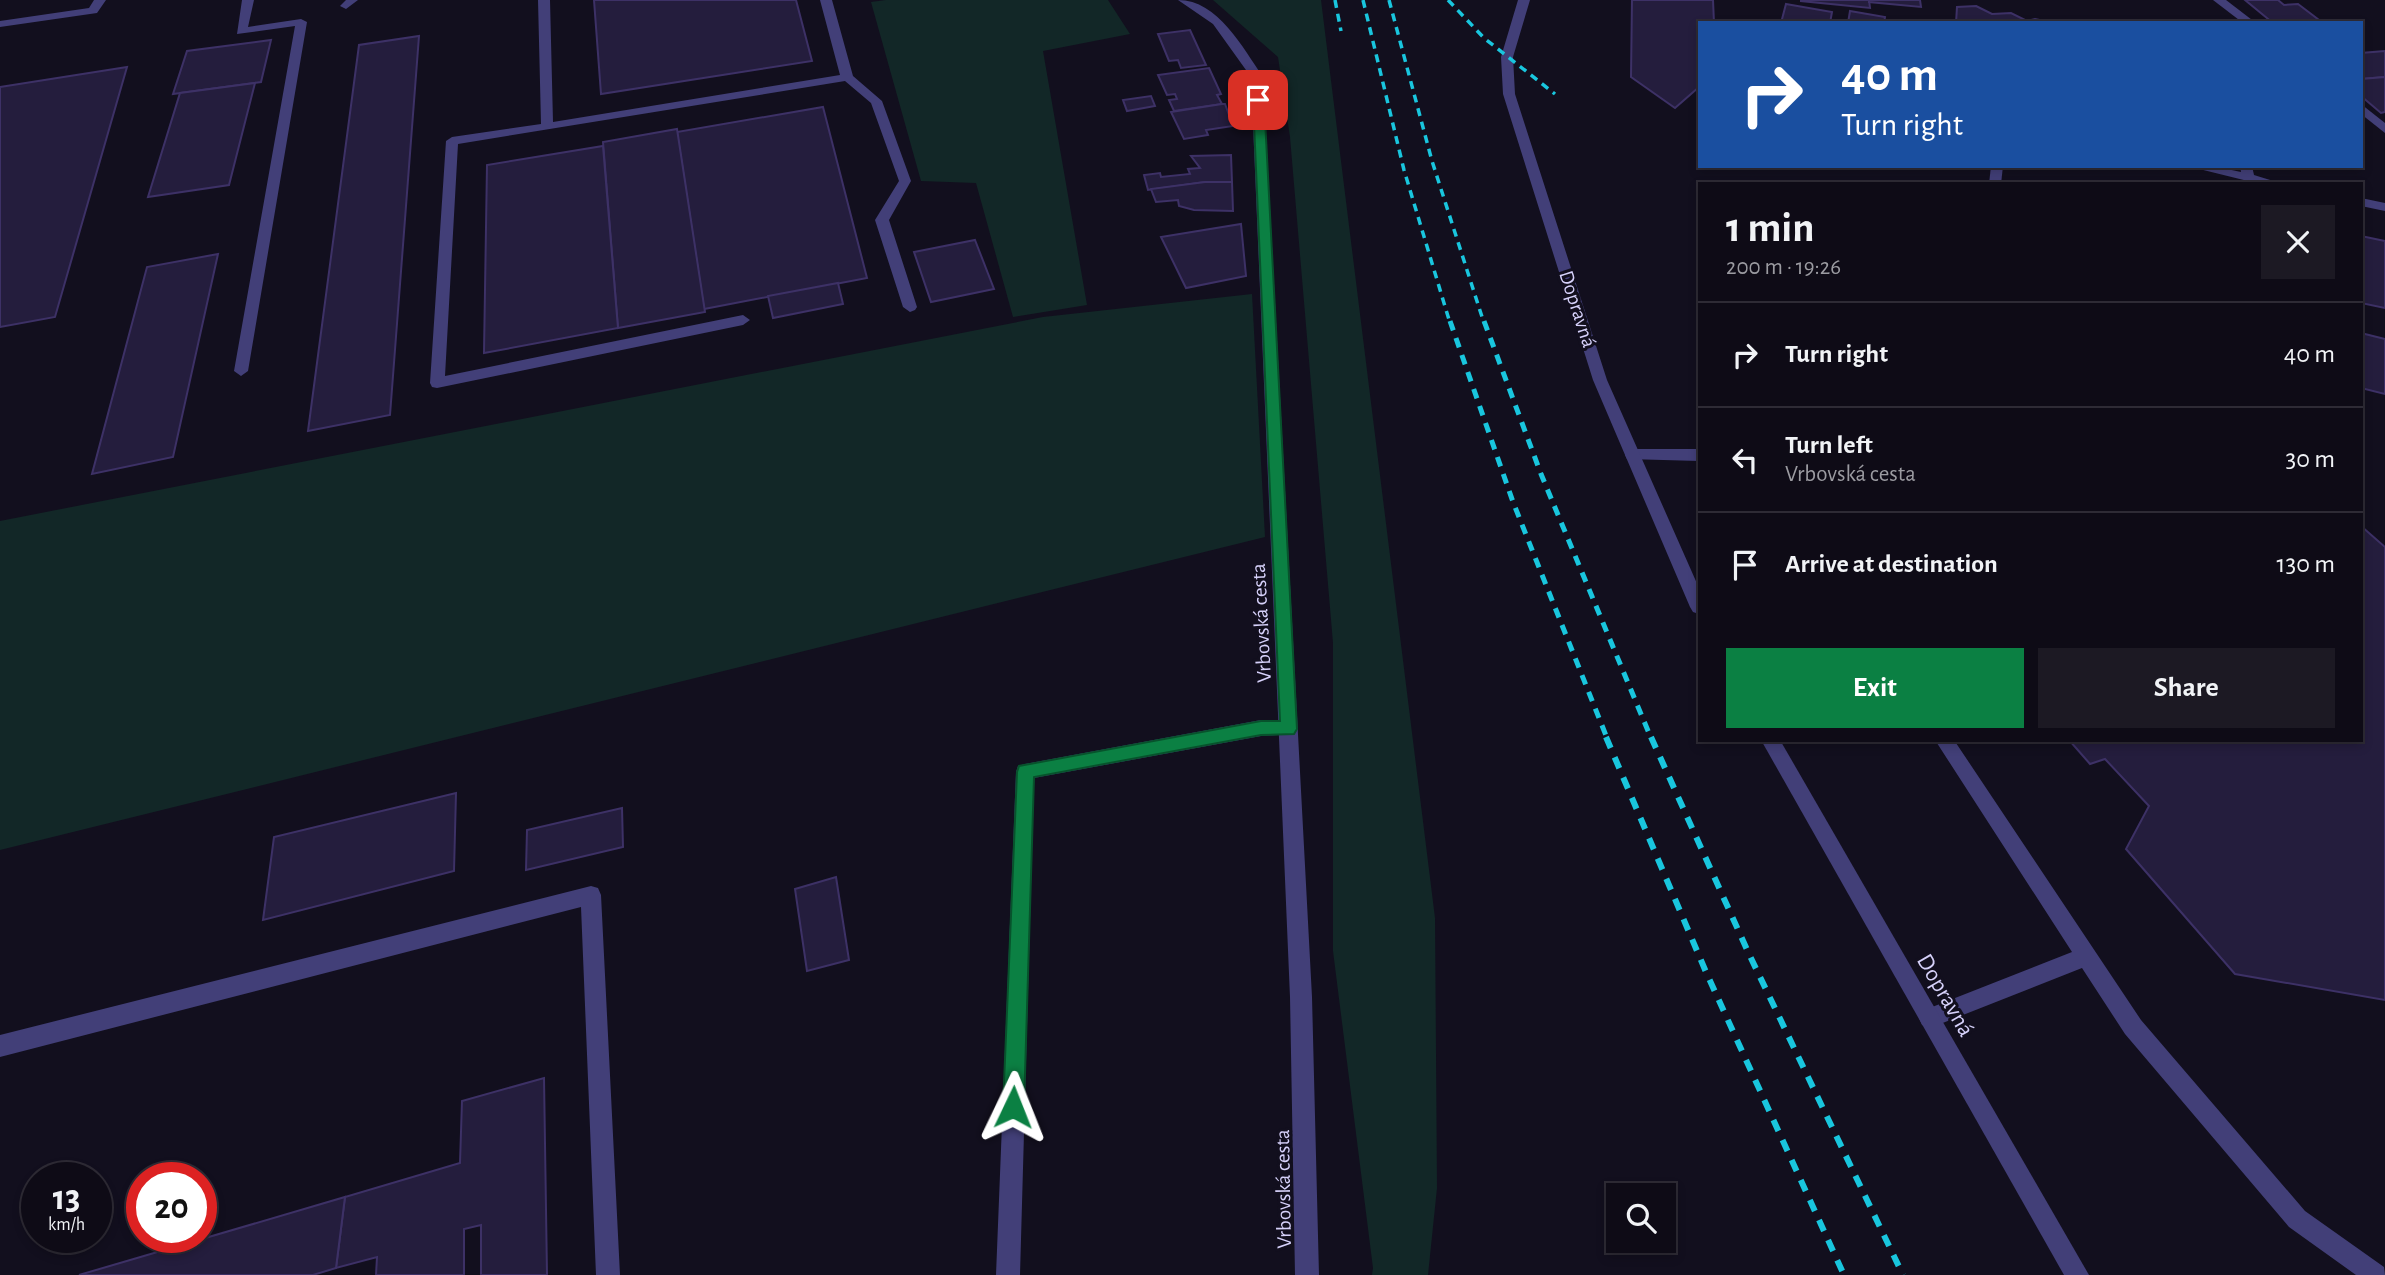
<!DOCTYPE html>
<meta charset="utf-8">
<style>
body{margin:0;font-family:"Alegreya Sans",sans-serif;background:#1c1923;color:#f1f3f6;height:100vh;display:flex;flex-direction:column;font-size:26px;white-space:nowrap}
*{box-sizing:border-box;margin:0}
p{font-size:23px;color:#9b9ba1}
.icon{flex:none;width:38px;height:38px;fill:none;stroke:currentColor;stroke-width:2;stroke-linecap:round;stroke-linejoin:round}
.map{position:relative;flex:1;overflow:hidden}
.details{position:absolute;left:1698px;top:182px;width:665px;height:560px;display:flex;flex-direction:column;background:#0e0b16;border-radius:0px;box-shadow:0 4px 10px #0003,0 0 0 2px #2e2b35}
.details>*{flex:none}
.guide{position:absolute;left:1698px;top:21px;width:665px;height:147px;border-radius:0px;box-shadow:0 4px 10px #0003,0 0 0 2px #2e2b35;background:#1a4fa0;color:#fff;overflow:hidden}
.fabs{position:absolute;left:1606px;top:1183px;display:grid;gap:14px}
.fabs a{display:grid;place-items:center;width:70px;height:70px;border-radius:0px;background:#0e0b16;box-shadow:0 4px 10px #0003,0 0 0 2px #2e2b35;font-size:35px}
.speed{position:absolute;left:21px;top:1162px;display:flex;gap:14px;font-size:35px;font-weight:700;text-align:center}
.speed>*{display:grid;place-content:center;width:91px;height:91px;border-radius:50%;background:#0e0b16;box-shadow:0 4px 10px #0003,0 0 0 2px #2e2b35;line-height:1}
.speed small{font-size:18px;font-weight:400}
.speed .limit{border:10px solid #d22;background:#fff;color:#111}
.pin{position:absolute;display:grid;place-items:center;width:60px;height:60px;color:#fff;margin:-30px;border-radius:14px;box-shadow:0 4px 10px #0006}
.me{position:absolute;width:77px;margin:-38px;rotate:2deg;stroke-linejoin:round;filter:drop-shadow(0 0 5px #0008)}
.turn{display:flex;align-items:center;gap:24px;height:147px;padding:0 28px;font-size:32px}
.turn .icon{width:91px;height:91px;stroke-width:2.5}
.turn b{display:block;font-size:49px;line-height:60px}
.round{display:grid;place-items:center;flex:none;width:74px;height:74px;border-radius:0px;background:#1c1923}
.head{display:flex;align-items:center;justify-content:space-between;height:119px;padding:0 28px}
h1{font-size:42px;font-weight:600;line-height:52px}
.cta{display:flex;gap:14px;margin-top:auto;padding:14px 28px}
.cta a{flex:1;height:80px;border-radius:0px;background:#0b8043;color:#fff;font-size:28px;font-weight:600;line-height:80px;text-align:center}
.cta a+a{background:#1c1923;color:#f1f3f6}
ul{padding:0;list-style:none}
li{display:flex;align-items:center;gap:21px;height:105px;padding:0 28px;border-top:2px solid #2e2b35}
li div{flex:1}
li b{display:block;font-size:26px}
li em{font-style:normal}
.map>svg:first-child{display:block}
.green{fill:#122727}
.building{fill:#241d3d;stroke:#3d3166;stroke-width:2}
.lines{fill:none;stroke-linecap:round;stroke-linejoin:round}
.service{fill:#423f78;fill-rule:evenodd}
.minor{fill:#423f78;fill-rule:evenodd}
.rail-far2{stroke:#19c6de;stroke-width:3.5;stroke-dasharray:8 6;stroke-linecap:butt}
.rail-far1{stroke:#19c6de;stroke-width:5;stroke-dasharray:10 8;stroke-linecap:butt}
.rail{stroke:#19c6de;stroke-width:6;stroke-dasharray:12 10;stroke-linecap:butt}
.route{fill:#0b8043;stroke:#07532c;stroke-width:2}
.labels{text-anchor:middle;stroke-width:6;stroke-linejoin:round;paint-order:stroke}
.street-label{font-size:21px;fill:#d6d1fa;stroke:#120f1e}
.near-street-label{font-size:24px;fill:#d6d1fa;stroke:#120f1e}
</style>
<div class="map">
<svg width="2385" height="1275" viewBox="0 0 2385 1275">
<rect width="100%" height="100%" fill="#120f1e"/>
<g class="green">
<path d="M886 0H1108L1130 34 1043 51 1087 305 1013 317 976 183 921 181 871 2Z"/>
<path d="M1213 0H1321L1435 918 1437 1188 1428 1275H1372L1373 1268 1333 951V643L1290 137 1278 57Z"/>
<path d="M1252 294 1265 537 0 850V521L1043 317Z"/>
</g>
<g class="building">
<path d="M594 0H796L812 61 601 94Z"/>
<path d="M1632 0H1713L1714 23H1699V87L1675 108 1631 77Z"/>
<path d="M1801 0H1869L1870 8 1801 1Z"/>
<path d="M1869 0H1920L1921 7 1869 2Z"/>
<path d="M2245 0H2278L2284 5 2298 4 2323 23H2273Z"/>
<path d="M1786 4 1832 12 1830 23H1781Z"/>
<path d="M1976 6 1992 14 2011 13 2027 21 2035 19 2054 23H1956L1957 7Z"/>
<path d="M1850 11 1885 17 1884 23H1848Z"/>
<path d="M1190 30 1206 65 1181 68 1178 60 1169 61 1158 34Z"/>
<path d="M419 36 390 415 308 431 359 45Z"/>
<path d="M271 40 261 82 173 94 187 51Z"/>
<path d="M2385 51V77L2361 79V53Z"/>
<path d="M127 67 55 317 0 327V87Z"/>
<path d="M1209 68 1221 94 1217 95 1222 104 1174 111 1169 100 1177 99 1175 94 1167 95 1158 75Z"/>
<path d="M2385 77V112L2381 113 2361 96V79Z"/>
<path d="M255 83 229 185 148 197 180 93Z"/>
<path d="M1151 96 1155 106 1127 111 1123 100Z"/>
<path d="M1222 104H1225L1233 126 1206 130 1208 135 1184 139 1171 112Z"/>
<path d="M823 107 867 278 704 309 677 132Z"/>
<path d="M677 129 705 312 618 328 603 142Z"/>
<path d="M603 146 618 328 484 353 487 165Z"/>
<path d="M1231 155 1232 182H1205L1148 190 1144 175 1160 173 1161 177 1190 174 1188 169 1200 168 1191 156Z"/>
<path d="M1205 182H1232L1233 211 1194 210 1179 206 1178 200 1156 202 1151 189Z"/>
<path d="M1241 224 1246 276 1186 288 1161 237Z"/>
<path d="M2361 236 2385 241V308L2361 303Z"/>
<path d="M975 240 994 289 931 302 914 252Z"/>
<path d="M218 254 173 457 92 474 147 267Z"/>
<path d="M838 283 843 304 773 318 768 296Z"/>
<path d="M2361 333 2385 339V394L2361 388Z"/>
<path d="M2361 526 2385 547V1000L2235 974 2126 849 2149 806 2105 759 2090 764 2069 740H2361Z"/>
<path d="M456 793 454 871 263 920 274 837Z"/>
<path d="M622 808 623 847 526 870 527 830Z"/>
<path d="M836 877 849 960 807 971 795 889Z"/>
<path d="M544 1078 547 1275H481V1225L464 1229V1275H376L377 1257 336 1268 345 1197 460 1163 462 1101Z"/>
<path d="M345 1197 336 1268 313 1275H79Z"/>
</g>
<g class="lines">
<g class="service">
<path d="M94 0H106L97 13 0 27V21L89 8Z"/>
<path d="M242 0H254L248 27 301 19 307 22 248 371 241 376 234 371 295 26 237 34Z"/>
<path d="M346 0H358L346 9 340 6Z"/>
<path d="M538 0H550L553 122 840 75 820 0H832L853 76 882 101 911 181 889 220 917 307 915 310 910 312 903 307 875 220 899 181 871 103 845 81 458 144 445 376 743 315 750 320 743 325 437 388 432 387 430 383 446 141 452 137 541 124Z"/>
<path d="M2213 0H2226L2256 23H2243Z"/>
<path d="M2361 104 2385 123V133L2361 114Z"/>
<path d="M1991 166H2003L2001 184H1989Z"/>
<path d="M2187 166H2213L2241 172 2240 166H2252L2254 175 2283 184H2260Z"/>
<path d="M2361 198 2385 203V211L2361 206Z"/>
<path d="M1633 449H1699V461L1627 459 1625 455Z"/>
<path d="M1261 720 1296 724 1298 729 1296 734 1261 736 1034 778 1020 1275H996L1016 772 1018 766 1025 764Z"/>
<path d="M1935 740H1954L2141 1020 2305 1211 2384 1267 2385 1275H2356L2289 1227 2125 1034 2082 968 1930 1028 1922 1025 1919 1018 1922 1011 2072 952Z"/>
<path d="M591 886 598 888 601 895 620 1275H596L581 907 0 1057V1035Z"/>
</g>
<g class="minor">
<path d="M1178 0C1218 0 1243 48 1263 77L1312 997 1319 1275H1295L1290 997 1251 77 1213 24Z"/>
<path d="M1518 0H1530L1513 57 1515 94 1607 380 1699 588V614L1693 612 1690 607 1593 380 1503 94 1501 57Z"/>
<path d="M1761 740H1780L2089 1275H2064Z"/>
</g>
<g class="rail-far2">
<path d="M1335 0 1341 31"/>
<path d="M1363 0 1404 170 1450 323"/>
<path d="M1389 0 1432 161 1484 323"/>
<path d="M1448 0 1484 38 1555 94"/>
</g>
<g class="rail-far1">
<path d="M1450 321 1513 502 1607 738"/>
<path d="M1484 321 1541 474 1651 738"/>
</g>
<g class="rail">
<path d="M1606 737 1706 972 1844 1275"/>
<path d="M1651 737 1749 954 1903 1275"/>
</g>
</g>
<path class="route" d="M1258 97 1264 100 1297 729 1294 734 1261 735 1034 777 1024 1107 1021 1114 1013 1117 1006 1114 1003 1107 1017 772 1019 766 1261 721H1280L1253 100Z"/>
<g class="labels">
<g class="street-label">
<text transform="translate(1578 309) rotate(72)" y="7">Dopravná</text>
<text transform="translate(1261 623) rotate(-93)" y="7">Vrbovská cesta</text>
<text transform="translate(1283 1189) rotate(-91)" y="7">Vrbovská cesta</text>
</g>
<g class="near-street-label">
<text transform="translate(1946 995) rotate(60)" y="8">Dopravná</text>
</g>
</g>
</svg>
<div class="fabs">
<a><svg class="icon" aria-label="search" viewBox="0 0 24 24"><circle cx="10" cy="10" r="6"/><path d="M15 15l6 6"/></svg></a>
</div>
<div class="speed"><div>13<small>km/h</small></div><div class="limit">20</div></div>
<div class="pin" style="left:1258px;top:100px;background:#d93025"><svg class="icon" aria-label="arrive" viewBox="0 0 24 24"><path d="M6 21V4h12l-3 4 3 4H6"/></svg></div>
<svg class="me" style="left:1013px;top:1107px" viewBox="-20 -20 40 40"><path d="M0-17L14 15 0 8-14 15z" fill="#0b8043" stroke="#fff" stroke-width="4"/></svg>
<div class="guide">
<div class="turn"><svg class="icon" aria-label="right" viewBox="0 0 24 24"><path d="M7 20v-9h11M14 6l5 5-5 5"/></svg><div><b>40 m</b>Turn right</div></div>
</div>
<section class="details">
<div class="head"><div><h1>1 min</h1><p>200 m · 19:26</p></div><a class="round"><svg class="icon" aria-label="close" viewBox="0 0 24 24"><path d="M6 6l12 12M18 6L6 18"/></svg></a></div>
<ul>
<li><svg class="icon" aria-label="right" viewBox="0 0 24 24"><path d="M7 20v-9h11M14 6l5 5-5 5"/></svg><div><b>Turn right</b></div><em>40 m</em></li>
<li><svg class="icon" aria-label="left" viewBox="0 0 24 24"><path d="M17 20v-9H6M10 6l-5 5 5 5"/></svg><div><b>Turn left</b><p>Vrbovská cesta</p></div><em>30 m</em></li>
<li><svg class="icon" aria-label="arrive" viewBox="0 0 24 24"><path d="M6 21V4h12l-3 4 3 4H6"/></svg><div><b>Arrive at destination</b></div><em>130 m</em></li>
</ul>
<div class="cta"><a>Exit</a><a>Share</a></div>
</section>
</div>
